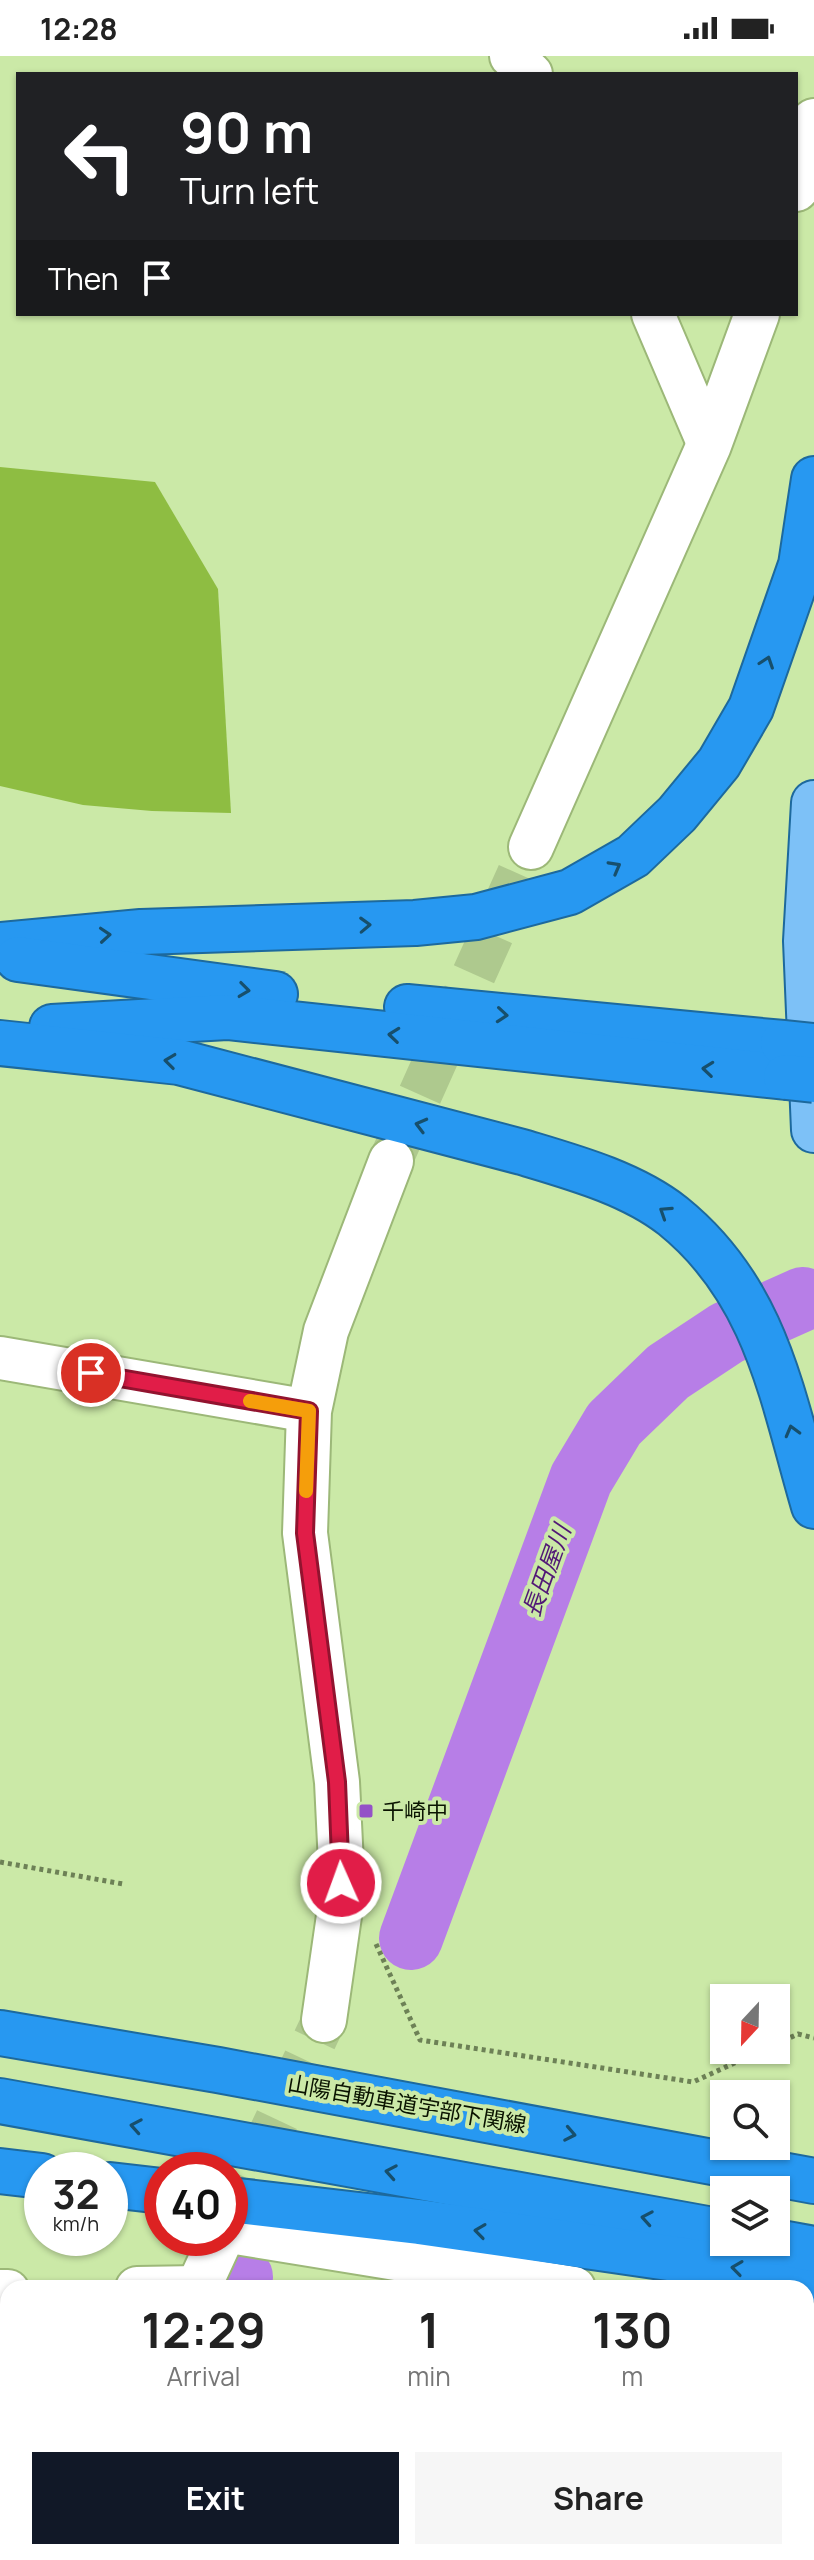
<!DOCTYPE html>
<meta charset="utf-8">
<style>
body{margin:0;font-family:Manrope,"Noto Sans JP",sans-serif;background:#f6f6f6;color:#222;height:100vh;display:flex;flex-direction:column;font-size:30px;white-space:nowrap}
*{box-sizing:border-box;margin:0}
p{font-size:26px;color:#767676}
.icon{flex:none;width:44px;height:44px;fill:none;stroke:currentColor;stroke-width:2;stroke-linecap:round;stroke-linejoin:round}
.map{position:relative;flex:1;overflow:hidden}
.drawer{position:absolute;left:0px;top:2224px;width:814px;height:280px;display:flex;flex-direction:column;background:#fff;border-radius:24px 24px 0 0;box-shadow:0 2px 6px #0004}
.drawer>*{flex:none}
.hud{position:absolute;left:16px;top:16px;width:782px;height:244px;border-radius:0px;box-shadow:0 2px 6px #0004;background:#202124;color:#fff;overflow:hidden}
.needle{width:52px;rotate:202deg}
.fabs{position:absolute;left:710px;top:1928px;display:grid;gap:16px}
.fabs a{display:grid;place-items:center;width:80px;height:80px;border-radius:0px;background:#fff;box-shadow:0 2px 6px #0004;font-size:40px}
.speed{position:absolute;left:24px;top:2096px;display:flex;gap:16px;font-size:40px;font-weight:700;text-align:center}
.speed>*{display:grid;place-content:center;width:104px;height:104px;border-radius:50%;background:#fff;box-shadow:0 2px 6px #0004;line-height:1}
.speed small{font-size:20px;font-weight:400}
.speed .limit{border:12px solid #d22;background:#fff;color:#111}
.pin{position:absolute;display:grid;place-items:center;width:68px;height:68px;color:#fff;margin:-34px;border:4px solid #fff;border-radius:50%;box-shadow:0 2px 8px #0007}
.me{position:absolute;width:88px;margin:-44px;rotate:358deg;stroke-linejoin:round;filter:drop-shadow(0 0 6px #0008)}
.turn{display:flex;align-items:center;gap:28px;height:168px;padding:0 32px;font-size:36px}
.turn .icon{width:104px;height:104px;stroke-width:2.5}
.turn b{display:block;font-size:56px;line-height:68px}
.then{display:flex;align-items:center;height:76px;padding:0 32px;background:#0003;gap:16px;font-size:30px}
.eta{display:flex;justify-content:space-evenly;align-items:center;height:136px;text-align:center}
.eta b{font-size:48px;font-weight:700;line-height:56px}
.action{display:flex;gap:16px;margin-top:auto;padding:16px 32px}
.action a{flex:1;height:92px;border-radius:0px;background:#111827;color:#fff;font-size:32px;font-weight:700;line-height:92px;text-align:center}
.action a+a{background:#f6f6f6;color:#222}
.status{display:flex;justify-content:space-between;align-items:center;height:56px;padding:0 40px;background:#fff;direction:ltr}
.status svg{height:22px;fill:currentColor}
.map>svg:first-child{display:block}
.forest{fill:#8ebd42}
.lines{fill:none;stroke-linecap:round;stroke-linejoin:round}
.river{stroke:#b77ee7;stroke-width:64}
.secondary-tunnel{stroke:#aec98e;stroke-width:44;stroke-dasharray:44 22;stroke-linecap:butt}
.street-casing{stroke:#9cb878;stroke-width:46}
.secondary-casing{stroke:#9cb878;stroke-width:48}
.primary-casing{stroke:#1d699d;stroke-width:48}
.highway-casing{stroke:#1d699d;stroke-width:48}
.path{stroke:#6d8156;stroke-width:5;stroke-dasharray:4 4;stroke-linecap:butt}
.street{stroke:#fff;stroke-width:42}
.secondary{stroke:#fff;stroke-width:44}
.primary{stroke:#7dc1f7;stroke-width:44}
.highway{stroke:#2798f1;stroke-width:44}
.highway-bridge-casing{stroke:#1d699d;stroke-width:48;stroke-linecap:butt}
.highway-bridge{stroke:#2798f1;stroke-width:44}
.oneway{stroke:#174f6c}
.route-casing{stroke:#92132f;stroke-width:20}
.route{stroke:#e11d48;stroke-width:14}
.slow{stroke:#f59e0b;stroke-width:14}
.poi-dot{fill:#9452c7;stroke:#cbe9a7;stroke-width:3}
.labels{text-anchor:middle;stroke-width:8;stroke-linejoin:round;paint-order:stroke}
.poi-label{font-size:22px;fill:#0a1300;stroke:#cbe9a7;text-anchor:start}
.street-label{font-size:22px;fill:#0a1300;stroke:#cbe9a7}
.water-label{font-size:24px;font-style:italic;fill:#511776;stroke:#cbe9a7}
</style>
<div class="status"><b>12:28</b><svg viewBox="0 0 49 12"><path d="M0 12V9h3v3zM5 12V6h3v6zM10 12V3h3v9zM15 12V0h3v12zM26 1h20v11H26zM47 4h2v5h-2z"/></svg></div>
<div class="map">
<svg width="814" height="2504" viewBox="0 0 814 2504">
<rect width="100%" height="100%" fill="#cbe9a7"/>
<path class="forest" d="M0 411 155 426 218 533 231 757 152 755 83 749 0 730Z"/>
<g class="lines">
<g class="river">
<path d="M411 1882 581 1423 614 1368 668 1316 727 1277 803 1243"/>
<path d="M236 2232 241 2221"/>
<path d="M99 2504 103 2496"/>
</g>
<g class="secondary-tunnel">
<path d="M393 1099 531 791"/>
<path d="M230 2163 324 1964"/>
</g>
<defs>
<g id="street">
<path d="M511 0 531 18"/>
<path d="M653 258 709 389"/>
<path d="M0 1302 309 1355"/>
<path d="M230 2176 574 2232"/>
<path d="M137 2232 199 2231"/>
<path d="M0 2235H8"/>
<path d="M806 2319 814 2322"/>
</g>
<g id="secondary">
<path d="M796 133 814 65"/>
<path d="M531 791 709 389 757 258"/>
<path d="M324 1964 341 1846V1808L337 1726 305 1477 309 1355 326 1275 391 1105"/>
<path d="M198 2232 221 2182"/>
<path d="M68 2504 72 2496"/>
</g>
<path id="primary" d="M814 747 806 885 814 1074"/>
<g id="highway">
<path d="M0 889 141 876 415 867 476 861 570 836 633 800 677 758 719 707 751 652 801 509 814 423"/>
<path d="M18 903 275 938"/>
<path d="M407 951 783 987"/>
<path d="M52 971 227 961 786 1021"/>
<path d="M0 987 179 1006 522 1096C572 1111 631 1127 673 1160 767 1236 782 1341 814 1450"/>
<path d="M0 1977 218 2014 814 2125"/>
<path d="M0 2045 724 2176"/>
<path d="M0 2115 42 2120"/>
<path d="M110 2129 162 2135"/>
<path d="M230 2144 419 2166 814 2223"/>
<path d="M776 2186 814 2193"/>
</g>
</defs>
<use href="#street" class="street-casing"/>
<use href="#secondary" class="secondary-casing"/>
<use href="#primary" class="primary-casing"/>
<use href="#highway" class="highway-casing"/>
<g class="path">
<path d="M0 1806 123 1828"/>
<path d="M376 1888 420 1984 693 2026 763 1994"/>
<path d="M776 1988 798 1978 814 1982"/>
</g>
<use href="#street" class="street"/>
<use href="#secondary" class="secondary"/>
<use href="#primary" class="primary"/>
<use href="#highway" class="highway"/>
<defs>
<g id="highway-bridge">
<path d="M783 987 814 990"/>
<path d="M786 1021 814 1024"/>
</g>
</defs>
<use href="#highway-bridge" class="highway-bridge-casing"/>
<use href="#highway-bridge" class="highway-bridge"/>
</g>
<defs><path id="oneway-chevron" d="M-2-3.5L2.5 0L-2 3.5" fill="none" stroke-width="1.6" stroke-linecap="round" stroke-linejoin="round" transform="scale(2)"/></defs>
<g class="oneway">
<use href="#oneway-chevron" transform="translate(767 606) rotate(-71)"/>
<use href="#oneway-chevron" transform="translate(615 811) rotate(-29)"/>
<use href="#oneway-chevron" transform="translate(365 869) rotate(-2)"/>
<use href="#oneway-chevron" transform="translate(105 879) rotate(-4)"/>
<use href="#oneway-chevron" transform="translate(244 934) rotate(7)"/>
<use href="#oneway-chevron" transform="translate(502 959) rotate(5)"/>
<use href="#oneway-chevron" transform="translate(394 979) rotate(-174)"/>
<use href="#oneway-chevron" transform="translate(170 1005) rotate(-173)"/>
<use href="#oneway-chevron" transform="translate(708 1013) rotate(-174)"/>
<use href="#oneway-chevron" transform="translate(421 1069) rotate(-165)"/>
<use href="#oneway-chevron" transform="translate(665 1156) rotate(-147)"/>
<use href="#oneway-chevron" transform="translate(792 1375) rotate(-105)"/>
<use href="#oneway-chevron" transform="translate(136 2070) rotate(-170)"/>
<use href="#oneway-chevron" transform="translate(570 2078) rotate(11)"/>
<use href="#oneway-chevron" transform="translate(391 2116) rotate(-170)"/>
<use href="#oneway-chevron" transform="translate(647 2162) rotate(-170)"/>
<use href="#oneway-chevron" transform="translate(480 2175) rotate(-172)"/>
<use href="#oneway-chevron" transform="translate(737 2212) rotate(-172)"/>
</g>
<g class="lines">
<defs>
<path id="route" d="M91 1317 309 1355 305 1477 337 1726 341 1827"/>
</defs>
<use href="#route" class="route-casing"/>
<use href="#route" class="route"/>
<path class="slow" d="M250 1345 309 1355 306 1435"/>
</g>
<rect class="poi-dot" x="358" y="1747" width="16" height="16" rx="4"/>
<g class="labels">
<g class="poi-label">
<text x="382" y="1763">千崎中</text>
</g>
<g class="street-label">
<text transform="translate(407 2048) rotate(10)" y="8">山陽自動車道宇部下関線</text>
</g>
<g class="water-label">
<text transform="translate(547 1515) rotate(-70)" y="8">長田屋川</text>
</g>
</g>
</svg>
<div class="fabs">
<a><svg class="needle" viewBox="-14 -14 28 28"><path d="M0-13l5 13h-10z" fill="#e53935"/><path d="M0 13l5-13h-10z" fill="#767676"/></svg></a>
<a><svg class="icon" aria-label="search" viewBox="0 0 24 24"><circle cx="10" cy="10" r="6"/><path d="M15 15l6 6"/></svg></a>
<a><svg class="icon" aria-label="layers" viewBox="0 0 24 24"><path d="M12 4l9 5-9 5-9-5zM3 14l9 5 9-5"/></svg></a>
</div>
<div class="speed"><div>32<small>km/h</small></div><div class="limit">40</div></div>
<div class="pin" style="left:91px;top:1317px;background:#d93025"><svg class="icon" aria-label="arrive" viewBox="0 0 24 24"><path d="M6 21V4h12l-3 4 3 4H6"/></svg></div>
<svg class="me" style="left:341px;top:1827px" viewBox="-20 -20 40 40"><circle r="17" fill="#e11d48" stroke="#fff" stroke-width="3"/><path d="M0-11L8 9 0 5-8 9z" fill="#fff"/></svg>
<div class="hud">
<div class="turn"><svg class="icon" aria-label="left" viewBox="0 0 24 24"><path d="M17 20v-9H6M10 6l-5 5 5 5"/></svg><div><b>90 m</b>Turn left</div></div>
<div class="then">Then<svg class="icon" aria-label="arrive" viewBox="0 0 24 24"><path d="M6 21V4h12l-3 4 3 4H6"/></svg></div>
</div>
<section class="drawer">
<div class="eta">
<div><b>12:29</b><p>Arrival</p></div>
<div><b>1</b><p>min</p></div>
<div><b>130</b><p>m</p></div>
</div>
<div class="action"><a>Exit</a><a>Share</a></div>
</section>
</div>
